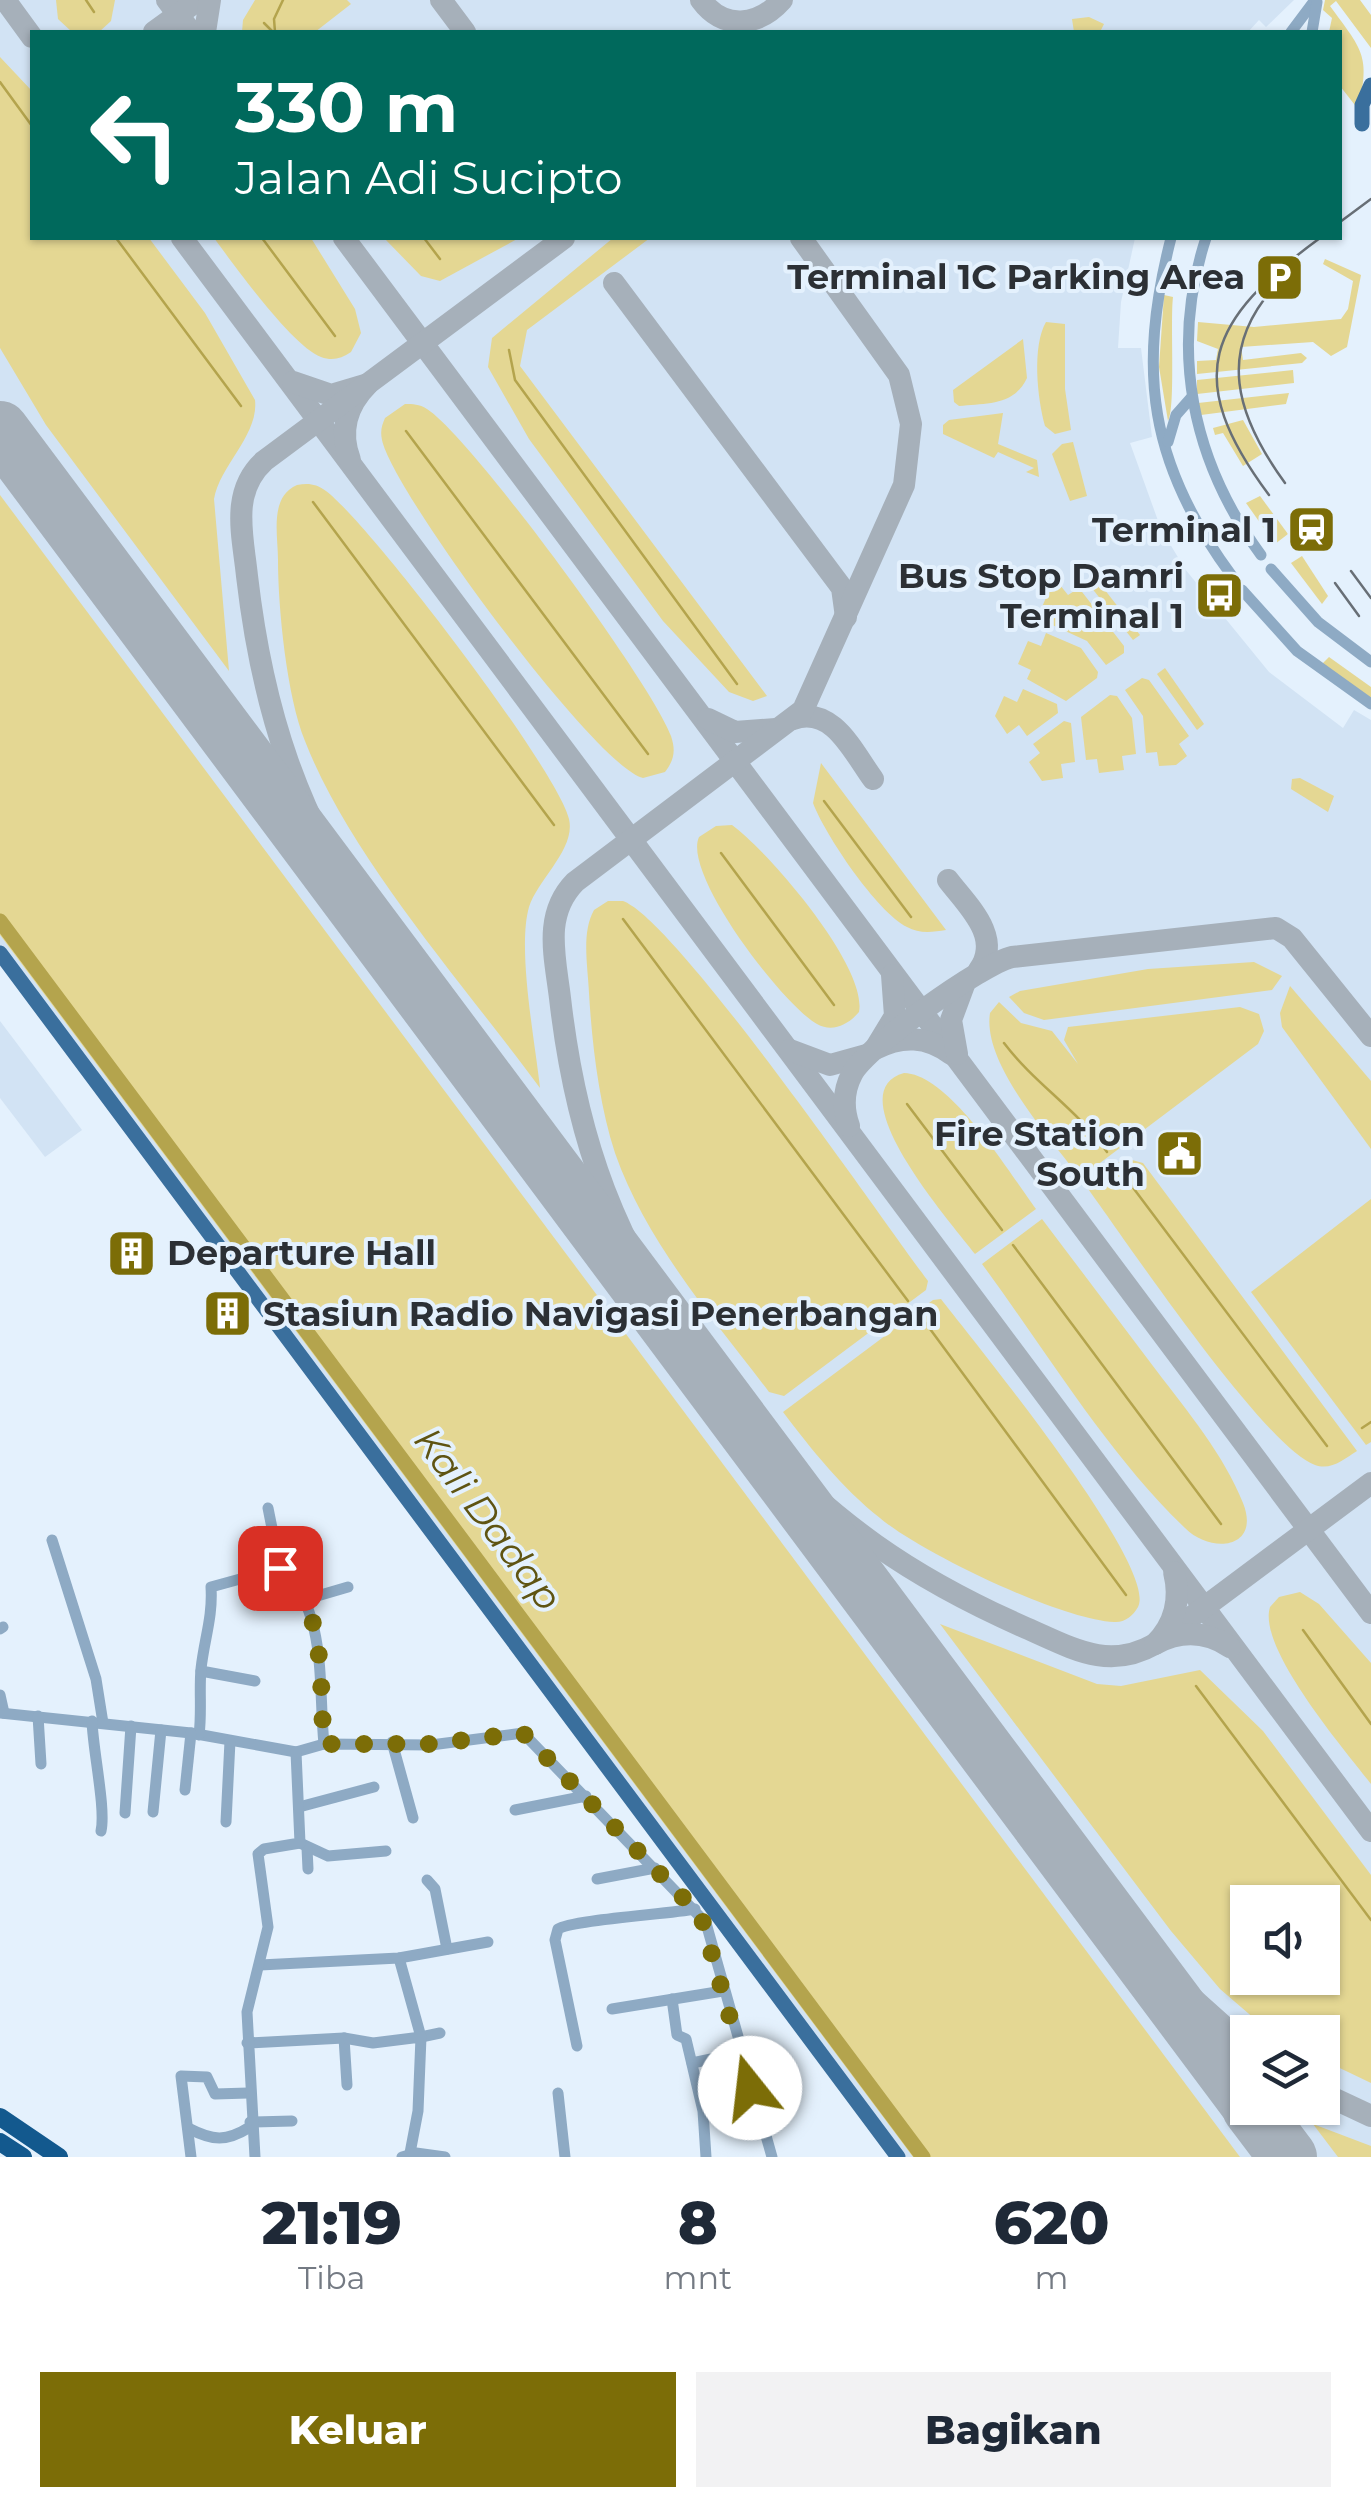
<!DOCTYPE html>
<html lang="id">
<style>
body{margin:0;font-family:Montserrat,sans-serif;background:#f2f2f3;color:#1f2937;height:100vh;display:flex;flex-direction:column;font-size:38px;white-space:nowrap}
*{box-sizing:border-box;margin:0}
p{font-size:32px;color:#747a83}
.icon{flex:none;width:55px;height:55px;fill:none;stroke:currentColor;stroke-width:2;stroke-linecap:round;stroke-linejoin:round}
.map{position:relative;height:2157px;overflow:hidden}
.side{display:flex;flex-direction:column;background:#fff;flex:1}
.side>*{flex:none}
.banner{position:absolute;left:30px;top:30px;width:1312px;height:210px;border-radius:0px;box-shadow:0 2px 8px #0004;background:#00695c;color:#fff;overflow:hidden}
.tools{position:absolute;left:1230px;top:1885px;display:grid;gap:20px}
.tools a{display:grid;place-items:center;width:110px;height:110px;border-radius:0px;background:#fff;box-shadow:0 2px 8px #0004;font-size:50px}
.pin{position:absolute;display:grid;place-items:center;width:85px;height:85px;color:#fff;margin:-42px;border-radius:20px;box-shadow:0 5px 15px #0006}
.me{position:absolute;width:110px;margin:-55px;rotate:344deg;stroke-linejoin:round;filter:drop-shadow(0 0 8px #0008)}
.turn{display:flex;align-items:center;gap:35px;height:210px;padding:0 40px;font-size:45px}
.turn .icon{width:130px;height:130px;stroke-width:2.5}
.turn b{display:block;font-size:70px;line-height:85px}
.eta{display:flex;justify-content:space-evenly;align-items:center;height:170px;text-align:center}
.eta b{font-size:60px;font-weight:800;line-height:70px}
.cta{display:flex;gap:20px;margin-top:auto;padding:20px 40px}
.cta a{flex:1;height:115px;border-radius:0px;background:#7c6d07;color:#fff;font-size:40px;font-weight:800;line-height:115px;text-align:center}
.cta a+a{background:#f2f2f3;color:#1f2937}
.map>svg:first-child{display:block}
.built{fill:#d2e3f4;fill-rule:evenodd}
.green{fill:#e4d793;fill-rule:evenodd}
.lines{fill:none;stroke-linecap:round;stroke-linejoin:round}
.stream{stroke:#b4a44d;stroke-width:2.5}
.river{stroke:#b4a44d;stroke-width:15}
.taxiway{stroke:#a6b0ba;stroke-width:22}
.runway{stroke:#a6b0ba;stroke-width:58}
.minor{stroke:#8eaac4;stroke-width:11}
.major{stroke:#3a6f9d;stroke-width:15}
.highway{stroke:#13598e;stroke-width:18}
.tram{stroke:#686f76;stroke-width:2.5}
.route{stroke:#7c6d07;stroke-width:18;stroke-dasharray:0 32.4}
.labels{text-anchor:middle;stroke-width:8;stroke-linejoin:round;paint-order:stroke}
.poi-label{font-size:35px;font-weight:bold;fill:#2c3035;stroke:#e4f1fd;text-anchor:end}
.water-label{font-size:38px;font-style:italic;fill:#5f5412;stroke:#e4f1fd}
</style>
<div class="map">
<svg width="1371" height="2157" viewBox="0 0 1371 2157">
<rect width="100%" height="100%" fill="#e4f1fd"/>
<g class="built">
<path d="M0 0H1294L1266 27 1259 20 1248 32H32V238H1135L1121 302 1118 348H1141L1152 437 1130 443 1161 529 1185 569 1269 672 1343 728 1354 710 1371 720V2157H903L0 946ZM1248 1902H1322V1978H1248ZM1248 2032H1322V2108H1248Z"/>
<path d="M0 1021 82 1130 45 1157 0 1098Z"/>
</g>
<g class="green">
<path d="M56 0H115L111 21 99 32H72L58 19Z"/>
<path d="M255 0H347L351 4 315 32H242L243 20Z"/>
<path d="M1325 0H1360L1371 15V48L1336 1 1330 6C1362 50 1371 55 1358 109L1340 86V32H1329L1332 18 1323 10Z"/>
<path d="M1089 17 1104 24 1100 32H1074L1072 19Z"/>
<path d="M0 57 32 91V238H149L205 313 255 400C259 435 220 465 214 499L229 671 46 425 0 348Z"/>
<path d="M214 238H311L355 309 361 333 351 352C341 359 332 361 321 357 292 346 234 265 214 238Z"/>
<path d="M384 238H519L440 281 421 276Z"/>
<path d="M613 238H650L527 330 520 366 767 696 753 701 729 692 663 621 529 439 488 367 492 338Z"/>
<path d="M1325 259 1361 275 1347 347 1331 356 1313 342 1241 347 1243 360 1301 353 1307 358 1302 363 1197 374V361L1216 360 1218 349 1197 341 1198 322 1254 327 1341 319 1348 309 1353 281 1323 264Z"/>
<path d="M1164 295 1173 297C1170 322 1176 409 1168 421L1159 367Z"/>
<path d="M1046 322 1065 324V389L1071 430 1055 434 1045 426C1037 398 1032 346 1046 322Z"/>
<path d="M1023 339 1027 378C1014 406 986 403 959 406L954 402 953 390Z"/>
<path d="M1293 370 1294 383 1197 394V380Z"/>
<path d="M1289 393 1286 404 1201 415 1198 403Z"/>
<path d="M405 404C413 404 419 404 427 409 471 437 653 685 671 736 676 751 674 760 665 772L643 778C596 767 393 492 382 440 380 431 382 425 385 418Z"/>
<path d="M1003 413 998 444 1037 460 1039 477 1026 472 1034 468 998 452 994 458 943 434V425L949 420Z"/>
<path d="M1243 420 1262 454 1243 466 1223 433 1215 435 1213 428Z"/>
<path d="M1073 442 1087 496 1070 501 1052 454 1062 444Z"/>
<path d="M297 485C309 483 316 484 326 491 370 524 557 769 569 819 576 849 538 879 529 907 517 949 535 1041 540 1088 465 986 350 857 305 741 287 697 278 609 278 560 278 535 269 497 297 485Z"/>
<path d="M0 495 1240 2157H913L0 935Z"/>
<path d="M1260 496 1288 534 1275 544 1246 503Z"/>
<path d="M1302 556 1328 596 1322 604 1291 563Z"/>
<path d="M1094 576 1140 635 1133 640 1087 582Z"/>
<path d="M1060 585 1068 595 1079 588 1124 646V653L1106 665 1087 641 1050 624 1055 613 1042 607 1048 593Z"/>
<path d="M1046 633 1081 648 1098 672 1097 678 1066 701 1027 679 1031 670 1018 664 1028 641 1041 646Z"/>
<path d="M1329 657 1371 687V698L1321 665Z"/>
<path d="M1165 668 1204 724 1197 730 1157 674Z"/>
<path d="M1142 678 1149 680 1189 736 1179 744 1187 756 1176 765 1159 766 1157 752 1146 753 1143 716 1125 690Z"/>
<path d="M1023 689 1057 704 1058 713 1027 736 1019 725 1007 734 995 716 1004 696 1017 702Z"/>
<path d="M1110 695 1117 696 1132 718 1136 754 1122 756 1124 770 1099 773 1097 759 1086 760 1081 717Z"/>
<path d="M1064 721 1071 723 1075 762 1061 764 1063 778 1042 781 1029 762 1040 753 1033 744Z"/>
<path d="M821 763 946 930C933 932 919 934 907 927 877 912 825 835 813 803Z"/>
<path d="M1300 778 1334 796 1328 812 1291 789 1292 779Z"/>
<path d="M732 825C769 852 868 967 859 1012 849 1024 833 1033 817 1024 783 1005 682 874 699 837L716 826Z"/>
<path d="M623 901C676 920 881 1218 928 1281L926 1290 784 1396 769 1392C713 1318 646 1242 615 1153 599 1104 592 1044 589 993 588 967 581 933 594 910L608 901Z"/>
<path d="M1254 962 1282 976 1272 990 1044 1020 1024 1013 1009 997 1020 991 1148 969Z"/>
<path d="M1290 986 1371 1081V1149L1282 1027 1280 1013Z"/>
<path d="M999 1002 1021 1023 1052 1031 1078 1064 1064 1040 1068 1027 1240 1007 1259 1014 1264 1031 1258 1044 1080 1178C1050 1137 982 1064 990 1013Z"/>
<path d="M904 1073C950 1074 1010 1174 1036 1209L975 1254C953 1225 835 1092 904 1073Z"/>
<path d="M1125 1158 1143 1163 1357 1451C1344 1459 1331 1471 1315 1465 1265 1448 1124 1238 1086 1186Z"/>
<path d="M1371 1199V1442L1366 1445 1251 1292Z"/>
<path d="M1042 1219C1080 1269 1118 1320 1156 1370 1188 1412 1224 1455 1243 1503 1261 1548 1212 1555 1185 1528 1106 1452 1047 1352 982 1264Z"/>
<path d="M941 1299C974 1342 1159 1567 1138 1607 1133 1616 1124 1623 1114 1622 1061 1620 920 1552 880 1518 843 1489 811 1449 783 1412L933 1300Z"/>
<path d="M1300 1592 1319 1604 1371 1663V1784C1345 1750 1257 1648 1270 1607L1279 1597Z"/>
<path d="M940 1624 1097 1684 1121 1686 1200 1670 1263 1731 1371 1875V2083L1323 2060 1322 2032H1270L1220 1989 1171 1931ZM1322 1902V1978H1248V1902Z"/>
<path d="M1313 2124 1371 2146V2157H1338Z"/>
</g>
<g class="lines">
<g class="stream">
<path d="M86 0 94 12"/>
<path d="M264 23 273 32"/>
<path d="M275 32 274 19 283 0"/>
<path d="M0 82 32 126"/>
<path d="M116 238 241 406"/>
<path d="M262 238 335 336"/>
<path d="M424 238 440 259"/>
<path d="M509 350 515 380 737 684"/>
<path d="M406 431 648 754"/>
<path d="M313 502 554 825"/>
<path d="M824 801 911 917"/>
<path d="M721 853 834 1005"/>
<path d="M623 919 908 1301"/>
<path d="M1004 1043C1035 1084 1078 1110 1107 1152"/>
<path d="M907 1104 1002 1230"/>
<path d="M1116 1165 1327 1446"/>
<path d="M1013 1245 1221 1524"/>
<path d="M919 1314 1126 1595"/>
<path d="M1362 1428 1371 1422"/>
<path d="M1303 1630 1371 1724"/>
<path d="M1196 1686 1371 1920"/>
</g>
<path class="river" d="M0 921 923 2157"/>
<g class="taxiway">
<path d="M5 0 32 37"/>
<path d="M167 0 191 32"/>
<path d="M441 0 465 32"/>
<path d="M701 0C723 30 758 27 782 0"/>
<path d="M154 32 198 0"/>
<path d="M205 32 210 0"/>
<path d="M182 238 1371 1831"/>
<path d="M344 238 1371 1613"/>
<path d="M614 283 842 588 846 617"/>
<path d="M293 382 331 395 368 384C346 406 339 431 350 460"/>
<path d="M0 414 43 487"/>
<path d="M708 719 735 732 776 729"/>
<path d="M793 719C833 705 853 752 873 779"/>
<path d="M948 880C967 905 1003 937 979 970"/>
<path d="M374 932C298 815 263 714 247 576 243 536 230 492 264 461L564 238"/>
<path d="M892 975 895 1016 875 1049C902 1035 927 1036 951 1054"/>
<path d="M790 1050 830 1065 866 1055"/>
<path d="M957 1054 951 1020 964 985"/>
<path d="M849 1126C843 1109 843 1091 852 1074 866 1047 982 964 1012 957L1276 928 1292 938 1371 1036"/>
<path d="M697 1365C616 1239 577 1147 560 998 555 956 543 915 575 882L803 710 904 485 911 424 899 375 801 238"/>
<path d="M747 1431C836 1524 908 1576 1026 1628 1072 1648 1108 1671 1155 1644L1371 1483"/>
<path d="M1174 1572C1181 1600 1175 1624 1155 1644 1181 1630 1206 1631 1230 1647"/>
<path d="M1124 1937 1248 2048"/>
<path d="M1322 2093 1371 2116"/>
</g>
<g class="runway">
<path d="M0 430 1248 2102"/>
<path d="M1251 2108 1288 2157"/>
</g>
<g class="minor">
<path d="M1291 32 1315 0"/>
<path d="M1312 32 1317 2"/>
<path d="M1171 238C1137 371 1149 464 1232 576"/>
<path d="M1206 238C1169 350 1192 461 1261 555"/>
<path d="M1168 442 1176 415 1191 398"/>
<path d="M1271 569 1318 622 1371 662"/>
<path d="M1242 590 1297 651 1371 704"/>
<path d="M268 1508 280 1568"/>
<path d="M52 1540 96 1679 103 1723"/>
<path d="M280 1568C328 1609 318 1686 324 1744"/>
<path d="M307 1599 348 1587"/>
<path d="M0 1629 3 1627"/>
<path d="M201 1671 255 1681"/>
<path d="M0 1695 4 1713"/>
<path d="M0 1713 191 1733 296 1752 324 1744 431 1745 523 1733 706 1923 772 2157"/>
<path d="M38 1716 41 1764"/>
<path d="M92 1721C93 1751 106 1809 101 1831"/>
<path d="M199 1735C202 1712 199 1690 201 1669 204 1640 213 1617 211 1587L280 1568"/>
<path d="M392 1742 413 1818"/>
<path d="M185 1790 191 1733"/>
<path d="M299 1807 374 1787"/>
<path d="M515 1810 586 1796"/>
<path d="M153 1812 161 1730"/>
<path d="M125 1813 131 1726"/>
<path d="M226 1822 230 1741"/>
<path d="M300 1843 328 1856 386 1851"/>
<path d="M307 1848 308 1869"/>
<path d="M597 1879 655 1868"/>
<path d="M427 1880 435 1889 447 1949"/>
<path d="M399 1958 421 2037 440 2033"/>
<path d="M260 1965 399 1958 488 1942"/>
<path d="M672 1999 677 2035 686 2039 703 2111 706 2157"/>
<path d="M612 2009 723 1991"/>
<path d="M344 2038 347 2085"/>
<path d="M247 2043 344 2038 373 2043 421 2037 418 2111 410 2153"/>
<path d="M577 2046 555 1940 558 1929C571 1920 669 1914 695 1909"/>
<path d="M692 2063 740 2053"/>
<path d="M558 2093 565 2157"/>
<path d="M250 2122 292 2121"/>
<path d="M188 2128C213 2141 226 2142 250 2127"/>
<path d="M191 2157 181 2076 207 2077 215 2094 248 2093"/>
<path d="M255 2157 247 2012 268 1927 258 1854 264 1849 300 1843 296 1752"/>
<path d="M402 2157 416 2153 445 2157"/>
</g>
<g class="major">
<path d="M1362 124V105L1371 85"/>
<path d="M0 953 898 2157"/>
</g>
<g class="highway">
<path d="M0 2117 59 2157"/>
<path d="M0 2142 23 2157"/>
</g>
<g class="tram">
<path d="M1340 222 1371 199"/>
<path d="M1278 283C1214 350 1237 417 1285 483"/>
<path d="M1269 495C1181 377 1208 320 1320 238"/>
<path d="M1351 571 1371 598"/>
<path d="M1335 583 1359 616"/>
</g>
</g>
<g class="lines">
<path class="route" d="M280 1568C328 1608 319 1687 324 1744H431L523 1733 701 1916 750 2088"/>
</g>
<defs>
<symbol id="parking-square" viewBox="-11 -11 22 22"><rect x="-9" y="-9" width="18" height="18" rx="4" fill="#7c6d07" stroke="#e4f1fd"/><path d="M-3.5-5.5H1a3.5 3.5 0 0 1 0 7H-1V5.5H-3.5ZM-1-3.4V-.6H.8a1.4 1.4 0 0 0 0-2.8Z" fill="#fff"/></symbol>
<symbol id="station-square" viewBox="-11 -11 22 22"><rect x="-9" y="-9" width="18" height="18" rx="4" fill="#7c6d07" stroke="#e4f1fd"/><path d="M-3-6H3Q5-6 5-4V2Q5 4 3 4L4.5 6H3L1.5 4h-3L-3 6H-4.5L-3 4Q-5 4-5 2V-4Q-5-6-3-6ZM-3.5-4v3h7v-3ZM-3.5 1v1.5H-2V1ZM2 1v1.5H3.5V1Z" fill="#fff"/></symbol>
<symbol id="bus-square" viewBox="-11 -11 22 22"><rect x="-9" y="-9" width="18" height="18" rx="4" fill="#7c6d07" stroke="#e4f1fd"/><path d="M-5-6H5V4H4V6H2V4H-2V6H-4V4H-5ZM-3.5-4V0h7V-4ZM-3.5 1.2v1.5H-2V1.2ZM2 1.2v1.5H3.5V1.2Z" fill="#fff"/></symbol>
<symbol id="civic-square" viewBox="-11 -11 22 22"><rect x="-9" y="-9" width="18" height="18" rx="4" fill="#7c6d07" stroke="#e4f1fd"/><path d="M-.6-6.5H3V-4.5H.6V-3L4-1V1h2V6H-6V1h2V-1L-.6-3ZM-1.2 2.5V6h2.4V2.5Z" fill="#fff"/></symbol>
<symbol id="building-square" viewBox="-11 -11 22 22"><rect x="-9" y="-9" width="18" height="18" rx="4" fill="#7c6d07" stroke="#e4f1fd"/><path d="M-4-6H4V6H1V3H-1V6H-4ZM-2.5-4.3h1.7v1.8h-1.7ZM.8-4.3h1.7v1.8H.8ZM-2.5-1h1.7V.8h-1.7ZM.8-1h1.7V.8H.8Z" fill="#fff"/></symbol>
</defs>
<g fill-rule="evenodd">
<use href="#parking-square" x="1252" y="250" width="55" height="55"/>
<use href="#station-square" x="1284" y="502" width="55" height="55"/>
<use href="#bus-square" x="1192" y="568" width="55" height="55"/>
<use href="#civic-square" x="1152" y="1126" width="55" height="55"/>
<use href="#building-square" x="104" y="1226" width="55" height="55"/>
<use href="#building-square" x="200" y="1286" width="55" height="55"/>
</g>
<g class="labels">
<g class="poi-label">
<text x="1245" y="289">Terminal 1C Parking Area</text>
<text x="1276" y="542">Terminal 1</text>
<text x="1184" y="588">Bus Stop Damri<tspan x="1184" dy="40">Terminal 1</tspan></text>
<text x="1145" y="1146">Fire Station<tspan x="1145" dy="40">South</tspan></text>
<text x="167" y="1265" text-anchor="start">Departure Hall</text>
<text x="263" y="1326" text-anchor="start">Stasiun Radio Navigasi Penerbangan</text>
</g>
<g class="water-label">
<text transform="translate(488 1519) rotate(53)" y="13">Kali Dadap</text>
</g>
</g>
</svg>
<div class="tools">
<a><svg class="icon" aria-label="sound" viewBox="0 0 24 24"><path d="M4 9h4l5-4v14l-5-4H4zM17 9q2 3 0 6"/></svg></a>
<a><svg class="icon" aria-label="layers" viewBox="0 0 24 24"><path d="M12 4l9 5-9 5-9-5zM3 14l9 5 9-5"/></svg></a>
</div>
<div class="pin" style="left:280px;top:1568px;background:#d93025"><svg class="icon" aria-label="arrive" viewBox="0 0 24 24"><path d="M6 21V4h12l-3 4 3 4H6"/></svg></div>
<svg class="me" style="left:750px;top:2088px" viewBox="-20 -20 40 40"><circle r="19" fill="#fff"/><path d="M0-13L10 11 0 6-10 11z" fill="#7c6d07"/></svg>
<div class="banner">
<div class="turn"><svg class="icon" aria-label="left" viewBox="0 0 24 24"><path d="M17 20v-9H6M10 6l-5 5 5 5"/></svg><div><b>330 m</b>Jalan Adi Sucipto</div></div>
</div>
</div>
<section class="side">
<div class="eta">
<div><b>21:19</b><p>Tiba</p></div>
<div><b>8</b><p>mnt</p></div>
<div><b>620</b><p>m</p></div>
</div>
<div class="cta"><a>Keluar</a><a>Bagikan</a></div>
</section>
